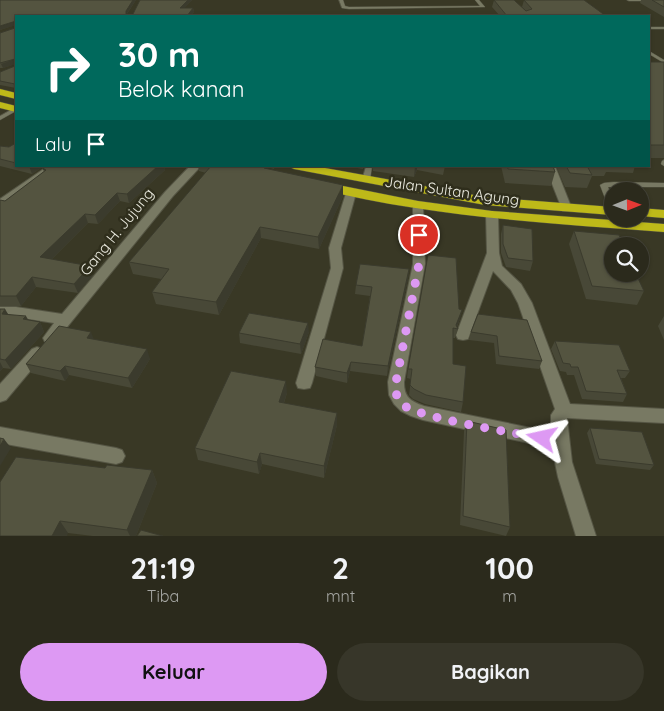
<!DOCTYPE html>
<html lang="id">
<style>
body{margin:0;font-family:Quicksand,sans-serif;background:#373629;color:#f1f3f6;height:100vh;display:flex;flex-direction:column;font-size:19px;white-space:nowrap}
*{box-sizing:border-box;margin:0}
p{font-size:16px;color:#a6a7a3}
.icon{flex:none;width:28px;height:28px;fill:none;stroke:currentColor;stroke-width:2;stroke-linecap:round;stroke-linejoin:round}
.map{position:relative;height:536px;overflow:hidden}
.details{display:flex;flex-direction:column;background:#2b2a1c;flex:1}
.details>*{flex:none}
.hud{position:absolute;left:15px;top:15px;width:635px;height:152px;border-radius:0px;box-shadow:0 1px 4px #0004,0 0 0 1px #47463b;background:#00695c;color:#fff;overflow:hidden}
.needle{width:32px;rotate:89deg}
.controls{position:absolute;left:604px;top:182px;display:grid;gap:10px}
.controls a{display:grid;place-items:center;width:45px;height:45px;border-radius:50%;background:#2b2a1c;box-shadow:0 1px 4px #0004,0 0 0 1px #47463b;font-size:25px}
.pin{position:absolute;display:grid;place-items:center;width:42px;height:42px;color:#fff;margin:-21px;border:2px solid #fff;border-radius:50%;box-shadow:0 1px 5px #0007}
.me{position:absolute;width:55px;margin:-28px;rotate:281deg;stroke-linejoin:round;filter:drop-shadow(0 0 4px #0008)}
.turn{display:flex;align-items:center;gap:18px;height:105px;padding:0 20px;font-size:22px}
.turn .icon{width:65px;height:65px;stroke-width:2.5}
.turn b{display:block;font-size:35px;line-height:42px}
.then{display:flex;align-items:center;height:48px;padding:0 20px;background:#0003;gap:10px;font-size:19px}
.eta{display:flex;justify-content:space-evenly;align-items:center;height:85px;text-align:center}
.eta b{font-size:30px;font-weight:700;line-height:35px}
.primary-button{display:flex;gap:10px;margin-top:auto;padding:10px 20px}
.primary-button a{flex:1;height:58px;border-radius:30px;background:#dd99f3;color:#111;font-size:20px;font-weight:700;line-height:58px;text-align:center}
.primary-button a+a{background:#373629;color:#f1f3f6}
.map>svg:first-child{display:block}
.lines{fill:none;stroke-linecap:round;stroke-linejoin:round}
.lane-casing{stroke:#554;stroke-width:1}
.street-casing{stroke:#554;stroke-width:2}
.highway-casing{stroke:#554;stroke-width:1}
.lane{fill:#787963;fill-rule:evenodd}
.street{fill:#787963;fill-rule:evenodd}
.highway{fill:#beb919;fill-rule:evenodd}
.wall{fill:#484837}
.shaded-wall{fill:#3b3b2d}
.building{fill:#545440;stroke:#3b3b2d}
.route{stroke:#dd99f3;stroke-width:9;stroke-dasharray:0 16.2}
.labels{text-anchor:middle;stroke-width:5;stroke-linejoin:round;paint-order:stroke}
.street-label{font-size:15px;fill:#ecece1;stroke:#2f2e1c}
</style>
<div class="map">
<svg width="664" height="536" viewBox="0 0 664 536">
<rect width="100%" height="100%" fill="#393825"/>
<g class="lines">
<defs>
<g id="lane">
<path d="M339 0H343L345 6 349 7 480 6 475 0H479L485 7 349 9 342 8Z"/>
<path d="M627 0H664V1H629Z"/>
<rect x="649" y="27" width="15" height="2"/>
<path d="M649 51 664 60V63L649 54Z"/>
<path d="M16 107V111L0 120V116Z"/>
<path d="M664 160V166L661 164 662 161Z"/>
<path d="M366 166H372L370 180 366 182 362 180Z"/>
<path d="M614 182 664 183V187H608L612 198V208L608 206 600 185 604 183Z"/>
</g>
<g id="street">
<path d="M48 166H60L0 207V199Z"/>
<path d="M190 166H201L173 196 55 342 50 343 45 342 43 338 54 323 16 317H0V307H16L62 314 165 192Z"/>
<path d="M545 166H555L572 209 571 211H563L562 209Z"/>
<path d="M351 190 356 193 341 248 343 268 312 383 310 388 304 389 298 388 296 383 331 268 329 248 346 193Z"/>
<path d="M418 202 423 205 425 264 404 382C404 397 410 401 424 406L551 432V415L555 409 518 303 511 290 493 271 468 339 463 340 458 339 456 335 487 253 486 215 492 212 498 215 499 253 502 266 521 284 532 303 570 404 664 409V423L567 418 572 462 596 536H576L558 477 552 448 423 420 411 416 401 411 394 404 389 395 388 382 413 264V205Z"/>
<path d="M37 347 42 349 44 353 42 357 6 400 0 402V384L32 349Z"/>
<path d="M0 427 116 448 122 450 125 456 122 462 116 464 0 443Z"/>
</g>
<g id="highway">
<path d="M0 89 16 93V99L0 95Z"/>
<path d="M0 102 16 106V112L0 108Z"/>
<path d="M288 166H314L485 197 612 207V215L485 205 294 169Z"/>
<path d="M323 182 418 201 492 211 664 224V232C548 223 432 217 319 189L317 186 319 183Z"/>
<path d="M640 208 664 210V218L640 216Z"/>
</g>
</defs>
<use href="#lane" class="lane-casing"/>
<use href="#street" class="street-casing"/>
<use href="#highway" class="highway-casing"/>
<use href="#lane" class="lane"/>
<use href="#street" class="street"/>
<use href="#highway" class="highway"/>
</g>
<g class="wall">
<path d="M0 0H136L127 14H133L140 0H192L184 8H193L194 12 190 16H16V88L0 85V72L15 66V64L3 68H0V33L15 28V25L0 30Z"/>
<path d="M494 0 522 7 524 0 606 16H500L492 7Z"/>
<path d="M641 0H664V17L640 3Z"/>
<rect x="649" y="62" width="15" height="96"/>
<path d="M16 143V166H44L32 174 0 166V146L9 147Z"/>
<path d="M47 166H164L165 170 129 203 120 201 98 224 88 223 52 259 93 275 78 293 36 287 21 306H0V200L5 201 44 172 43 169Z"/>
<path d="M174 166H188L185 168Z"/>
<path d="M198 166H262L266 169 343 196 319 249 261 238 219 315 156 304 152 292 161 279 133 274 129 262 206 173 199 171Z"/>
<path d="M264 166H275L274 169Z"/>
<path d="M345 166H364L363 169Z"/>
<path d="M372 166H445L443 175 417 170 414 177 373 171Z"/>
<path d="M501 166H553L555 172 551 186 505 183Z"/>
<path d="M556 166H635L633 173 606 172 604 176H592L587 188 565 187Z"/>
<path d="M503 225 533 261 530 271 506 267 501 253V234Z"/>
<path d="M574 231 644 291 637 305 586 299 569 244Z"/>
<path d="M409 269 408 279 387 376 350 371 347 383 316 376 315 367 362 346 370 296 355 294 356 285Z"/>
<path d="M0 309 8 314 29 320 40 322 44 332 11 369 3 368 0 371Z"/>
<path d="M459 309 460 319 457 327 458 329 455 338H453V364L463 402 461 412 425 404 413 399 409 395 411 379 407 378 408 369Z"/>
<path d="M478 314 542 361 539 369 496 364 494 343 469 340 471 332Z"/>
<path d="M664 316V340L658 326Z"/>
<path d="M309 332 301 354 240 343 239 333Z"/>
<path d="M94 339 150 359 132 388 69 375 65 381 31 373 26 364Z"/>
<path d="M555 341 630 371 625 378H621L627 394 623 402 582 399 574 375H567L566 372 560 371 551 349Z"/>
<path d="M287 393 284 403 337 413V425L324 478 262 464 259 474 198 460 195 448Z"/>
<path d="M467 421 510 527 506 536 460 525 464 431Z"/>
<path d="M590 428 654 465 650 470 596 464 587 433Z"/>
<path d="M105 468 152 470 157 483 136 536H93L68 533 0 536Z"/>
</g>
<g class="shaded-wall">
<path d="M133 0H136L126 15V11Z"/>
<path d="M188 0H192L181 12 180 8Z"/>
<path d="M193 8 194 12 190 16H187Z"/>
<path d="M16 21V25L0 30V26Z"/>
<path d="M15 59 16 64 3 68 1 64Z"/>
<path d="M29 166H44L32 174Z"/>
<path d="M158 166H164L165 170 129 203 127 194Z"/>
<path d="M415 166H417V170L414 177Z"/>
<path d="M343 185V196L319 249 318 237Z"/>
<path d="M117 193 120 201 98 224 95 215Z"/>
<path d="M85 214 88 223 44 267 40 257Z"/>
<path d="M260 227 261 238 219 315 216 302Z"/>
<path d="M90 266 93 275 78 293 74 284Z"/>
<path d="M409 269 408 279 387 376 388 366Z"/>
<path d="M32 277 36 287 21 306 16 296Z"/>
<path d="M5 309 11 319 2 314Z"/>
<path d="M462 310 460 319 456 328V325Z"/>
<path d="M26 316 31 325 23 319Z"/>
<path d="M40 322 44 332 11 369 5 360Z"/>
<path d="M308 323 309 332 301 354 300 344Z"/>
<path d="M91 332 95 342 87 338Z"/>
<path d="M147 349 150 359 132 388 128 378Z"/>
<path d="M0 362 3 368 0 371Z"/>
<path d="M351 362 350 371 347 383V373Z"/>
<path d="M65 366 69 375 65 381 60 371Z"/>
<path d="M286 381 287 393 280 414 279 402Z"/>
<path d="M337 413V425L324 478V466Z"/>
<path d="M4 439 11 448 0 466V446Z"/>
<path d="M260 453 262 464 259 474 257 462Z"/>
<path d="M152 470 157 483 136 536H130L127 530Z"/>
<path d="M60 521 68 533 67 536H52Z"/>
</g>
<g class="building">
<path d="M0 0H133L126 11V14H133L140 0H188L180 8H193L187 16H16V84H15L0 81V72L15 66V59L0 63V33L15 28 16 21 0 26Z"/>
<path d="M494 0H514L526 11 532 9 524 0H584L606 16H507Z"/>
<path d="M652 0H664V7Z"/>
<rect x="649" y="62" width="15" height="83"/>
<path d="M16 143V163L0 159V146L9 147Z"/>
<path d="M47 166H158L127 194 117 193 95 215 85 214 40 257 90 266 74 284 32 277 16 296H0V200L5 201 46 170 43 169Z"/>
<path d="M211 166H262L265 167 264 168 343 185 318 237 260 227 216 302 152 292 169 269 129 262Z"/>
<path d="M507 166H553L555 172 508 169Z"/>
<path d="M566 166H587L592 175 570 173Z"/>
<path d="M503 225 532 229 533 261 508 258 503 244Z"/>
<path d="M574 231 619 235 624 246H612V274H636L644 291 592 286Z"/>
<path d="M428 255 456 258 459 309 462 310 456 325 458 329 453 328V364L466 366 463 402 426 395 414 389 410 385 412 369H408Z"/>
<path d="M360 264 409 269 388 366 351 362 347 373 315 367 323 339 362 346 372 287 356 285Z"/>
<path d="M0 309H5L2 314 26 316 23 319 40 322 5 360 0 359Z"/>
<path d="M249 313 308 323 300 344 239 333Z"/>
<path d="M478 314 527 320 542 361 499 356 497 336 471 332Z"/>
<path d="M59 326 91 332 87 338 147 349 128 378 65 366 60 371 26 364Z"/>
<path d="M555 341 619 345 630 371 617 370 627 394 586 391 578 367H571L570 364 563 363Z"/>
<path d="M231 371 286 381 279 402 337 413 324 466 260 453 257 462 195 448Z"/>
<path d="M467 421 506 430 510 527 463 516Z"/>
<path d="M590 428 618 430 642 432 654 465 599 459Z"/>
<path d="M0 438 4 439 0 446Z"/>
<path d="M16 457 105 468 107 465 152 470 127 530 60 521 52 536H0V482Z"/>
<path d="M141 530 163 536H137Z"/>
</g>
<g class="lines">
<path class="route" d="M419 235V264L396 382C395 390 396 398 402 404 417 418 516 433 542 438"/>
</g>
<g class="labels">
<g class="street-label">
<text transform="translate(452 191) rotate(8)" y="5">Jalan Sultan Agung</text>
<text transform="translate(117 232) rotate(-51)" y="5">Gang H. Jujung</text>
</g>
</g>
</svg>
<div class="controls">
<a><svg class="needle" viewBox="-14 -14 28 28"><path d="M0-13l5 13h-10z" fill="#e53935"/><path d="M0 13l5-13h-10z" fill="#a6a7a3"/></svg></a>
<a><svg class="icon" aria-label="search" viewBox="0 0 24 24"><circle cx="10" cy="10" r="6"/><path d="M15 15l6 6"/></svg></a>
</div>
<div class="pin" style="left:419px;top:235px;background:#d93025"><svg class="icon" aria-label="arrive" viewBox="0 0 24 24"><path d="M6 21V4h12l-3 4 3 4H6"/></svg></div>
<svg class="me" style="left:542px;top:438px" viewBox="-20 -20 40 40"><path d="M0-17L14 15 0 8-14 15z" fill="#dd99f3" stroke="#fff" stroke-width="4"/></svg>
<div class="hud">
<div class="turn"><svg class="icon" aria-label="right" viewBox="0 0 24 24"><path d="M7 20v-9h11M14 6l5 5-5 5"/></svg><div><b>30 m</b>Belok kanan</div></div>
<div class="then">Lalu<svg class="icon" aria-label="arrive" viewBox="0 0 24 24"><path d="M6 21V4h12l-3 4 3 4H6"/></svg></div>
</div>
</div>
<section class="details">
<div class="eta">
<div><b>21:19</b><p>Tiba</p></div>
<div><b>2</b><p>mnt</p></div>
<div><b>100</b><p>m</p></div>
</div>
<div class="primary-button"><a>Keluar</a><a>Bagikan</a></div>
</section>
